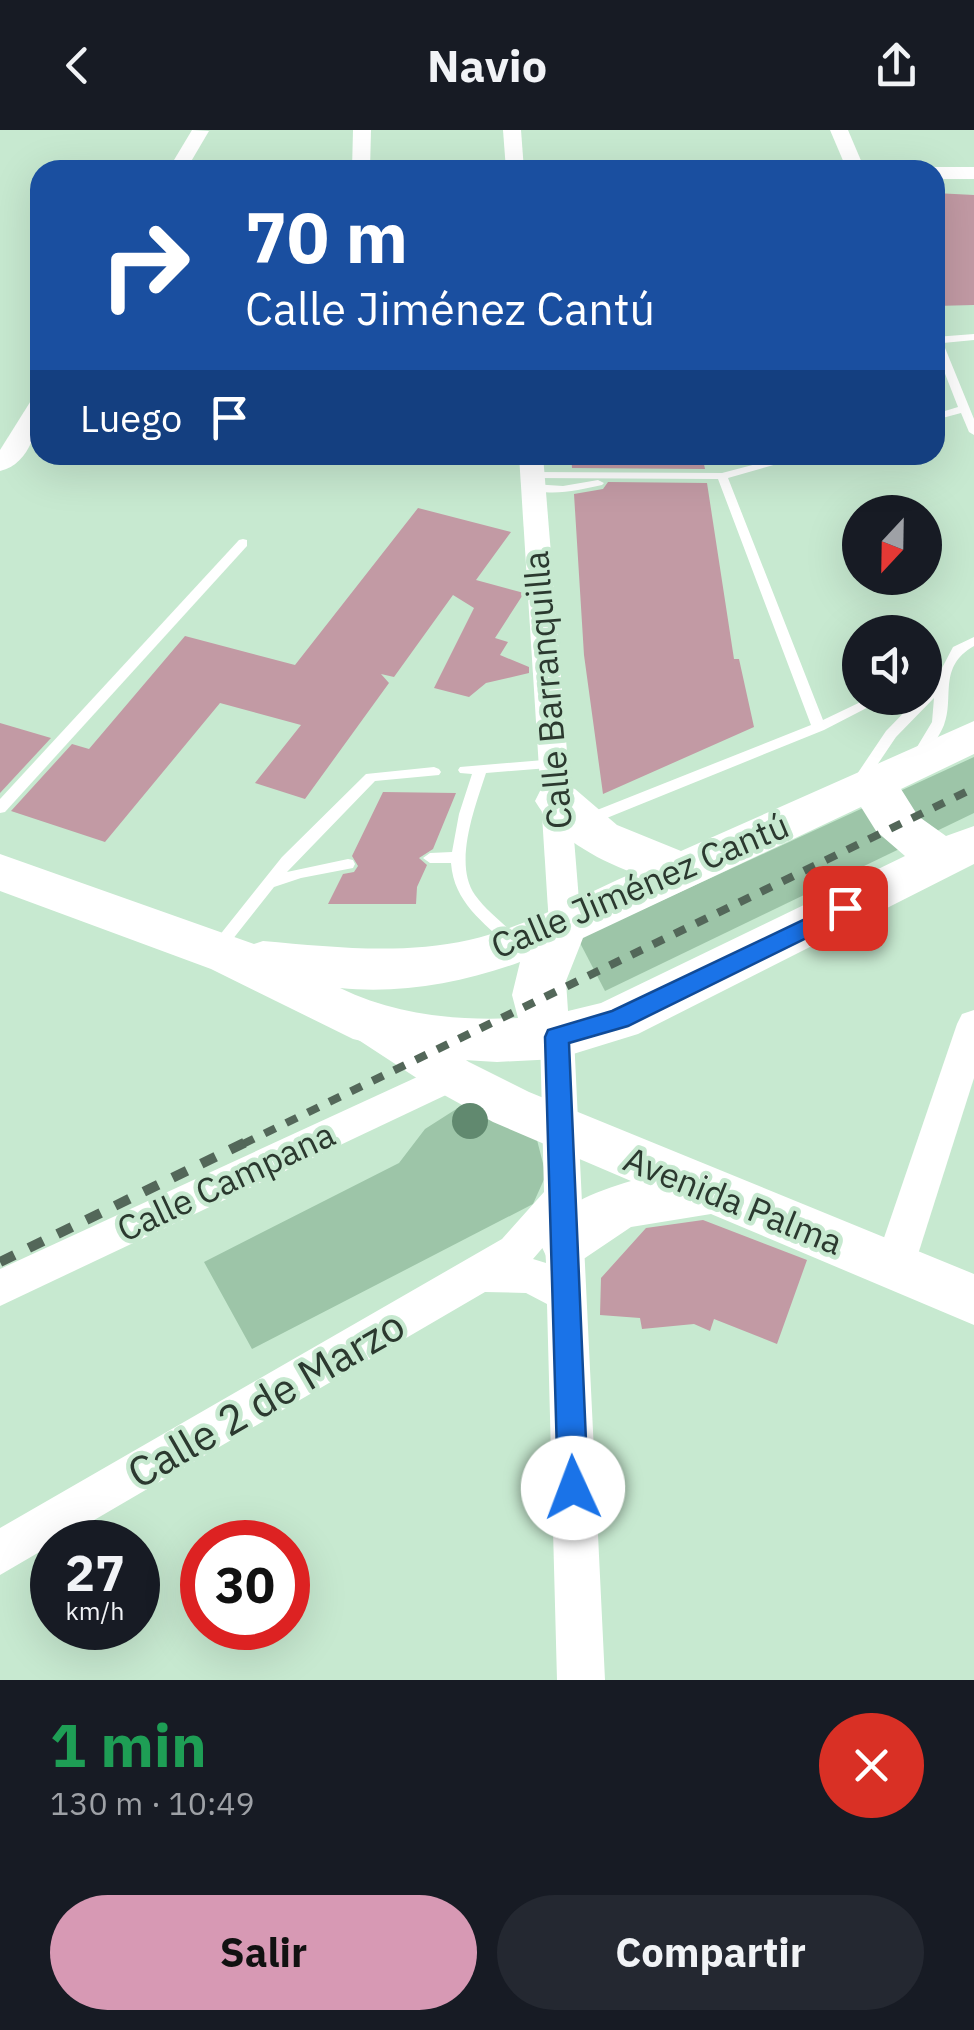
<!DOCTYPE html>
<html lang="es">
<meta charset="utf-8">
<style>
body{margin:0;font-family:"IBM Plex Sans",sans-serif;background:#242831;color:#f1f3f6;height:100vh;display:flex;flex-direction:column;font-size:38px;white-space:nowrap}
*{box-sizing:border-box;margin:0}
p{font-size:32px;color:#9ea1a6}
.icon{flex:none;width:55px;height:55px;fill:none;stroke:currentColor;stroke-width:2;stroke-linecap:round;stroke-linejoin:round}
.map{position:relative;height:1550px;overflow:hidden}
.drawer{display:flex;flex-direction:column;background:#171b24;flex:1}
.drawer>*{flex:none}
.banner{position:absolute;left:30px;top:30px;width:915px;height:305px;border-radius:30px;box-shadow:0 10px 40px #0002;background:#1a4fa0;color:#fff;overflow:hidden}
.needle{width:65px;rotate:202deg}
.fabs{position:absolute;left:842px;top:365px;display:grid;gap:20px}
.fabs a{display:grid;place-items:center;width:100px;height:100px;border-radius:50%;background:#171b24;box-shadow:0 10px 40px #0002;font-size:50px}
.speed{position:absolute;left:30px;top:1390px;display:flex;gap:20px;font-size:50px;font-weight:700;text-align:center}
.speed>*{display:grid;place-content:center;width:130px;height:130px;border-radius:50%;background:#171b24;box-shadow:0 10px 40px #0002;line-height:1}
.speed small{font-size:25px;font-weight:400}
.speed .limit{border:15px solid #d22;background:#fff;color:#111}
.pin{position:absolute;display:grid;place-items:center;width:85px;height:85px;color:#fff;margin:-42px;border-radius:20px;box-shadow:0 5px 15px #0006}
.me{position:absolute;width:110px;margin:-55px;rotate:358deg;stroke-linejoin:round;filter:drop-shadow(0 0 8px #0008)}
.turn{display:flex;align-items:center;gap:35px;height:210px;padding:0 50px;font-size:45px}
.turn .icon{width:130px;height:130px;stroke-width:2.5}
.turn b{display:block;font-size:70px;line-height:85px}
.then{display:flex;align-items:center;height:95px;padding:0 50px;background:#0003;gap:20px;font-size:38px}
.round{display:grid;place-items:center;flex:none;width:105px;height:105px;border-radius:52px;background:#242831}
.head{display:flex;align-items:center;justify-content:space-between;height:170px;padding:0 50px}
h1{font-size:60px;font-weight:700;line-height:75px;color:#1e9e55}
.button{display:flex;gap:20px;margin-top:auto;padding:20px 50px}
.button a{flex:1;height:115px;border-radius:60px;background:#d799b4;color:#111;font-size:40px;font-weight:700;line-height:115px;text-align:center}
.button a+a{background:#242831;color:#f1f3f6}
header{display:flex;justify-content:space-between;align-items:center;height:130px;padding:0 50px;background:#171b24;font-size:45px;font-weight:700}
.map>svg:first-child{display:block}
.green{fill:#9dc5a8}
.building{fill:#c29aa4}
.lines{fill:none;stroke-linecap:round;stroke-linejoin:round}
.lane{fill:#fff;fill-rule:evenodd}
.street{fill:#fff;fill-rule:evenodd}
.secondary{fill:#fff;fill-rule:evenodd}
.primary{fill:#fff;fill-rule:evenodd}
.rail-far1{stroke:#536759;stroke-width:8;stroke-dasharray:12 12;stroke-linecap:butt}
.rail{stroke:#536759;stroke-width:10;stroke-dasharray:16 16;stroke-linecap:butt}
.tree{fill:#61896f}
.route{fill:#1a73e8;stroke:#114b97;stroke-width:2.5}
.labels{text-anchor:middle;stroke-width:9;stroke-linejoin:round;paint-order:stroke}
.street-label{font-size:35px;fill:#2b392f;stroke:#c7e9d0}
.near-street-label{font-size:42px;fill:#2b392f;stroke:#c7e9d0}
</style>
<header><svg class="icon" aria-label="back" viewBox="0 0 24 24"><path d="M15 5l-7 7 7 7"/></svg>Navio<svg class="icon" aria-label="share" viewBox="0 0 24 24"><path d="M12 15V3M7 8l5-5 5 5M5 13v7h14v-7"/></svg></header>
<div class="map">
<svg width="974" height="1550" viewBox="0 0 974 1550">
<rect width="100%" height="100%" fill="#c7e9d0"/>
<g class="green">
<path d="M974 627V683L605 861 578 809Z"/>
<path d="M461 976 510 985 537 1010 546 1045 533 1074 252 1219 204 1132 399 1033 425 999Z"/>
</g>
<g class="building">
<path d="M935 63 974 65V175L935 176Z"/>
<path d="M571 325H702L705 339 572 338Z"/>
<path d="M608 352 707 353 734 529H739L754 597 603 664 584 525 574 364 603 359Z"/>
<path d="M418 378 511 402 476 450 524 463 495 508 508 512 500 525 529 537V543L486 553 469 567 434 558 474 478 453 465 394 547 381 544 389 553 305 669 255 653 301 595 220 573 105 712 11 681 72 614 89 619 185 506 295 535Z"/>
<path d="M0 593 51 608 0 663Z"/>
<path d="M383 662 456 663 433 719 419 728 427 735 417 757 416 774H328L343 744 354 742 358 736 352 726Z"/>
<path d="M703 1090 807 1130 777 1214 714 1189 710 1201 694 1194 642 1199 640 1188 600 1185 601 1148 646 1098Z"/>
</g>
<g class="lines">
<g class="lane">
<path d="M974 204V210L943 213 974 289V305L969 302 961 283 935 290V284L958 277 935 218V207Z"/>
<path d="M790 325H809L728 348 823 590 869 568H886L824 600 592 694H582L580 690 582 686 811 595 718 349 532 348 526 345 532 342 722 343Z"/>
<path d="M598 350 604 353 602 355C578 360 548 368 526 357L532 354 563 356Z"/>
<path d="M243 409 247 410V416L5 682 0 683V669L239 410Z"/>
<path d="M974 507V516C937 537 955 568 944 595 939 607 930 619 923 630L918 632 911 627 932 592 934 568 896 607 863 656H853L851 653 886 601 918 568H925V561L936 550 925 553V544L942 538 953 517Z"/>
<path d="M556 629 561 631 563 634 561 637 486 643C475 677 453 734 475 765 487 782 506 795 520 810L523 814 520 818H510C483 791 454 773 451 733H430L423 728 430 723 452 722 459 684 472 644 460 643 458 640 460 637Z"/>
<path d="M434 637 439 639 441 642 439 645 375 651 287 742 348 729 353 730 355 734 353 738 301 748 274 757 221 824H211L208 820 211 816 282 727 366 644Z"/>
</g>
<g class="street">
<path d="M192 0 209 1 186 40H168Z"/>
<path d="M353 0H371L370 40H352Z"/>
<path d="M503 0H521L524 40H506Z"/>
<path d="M830 0H848L865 40H847Z"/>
<path d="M935 37H974V49H935V40H928Z"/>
<path d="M40 267C40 294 31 334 0 341V320L32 269Z"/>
<path d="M519 325H543L581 795 577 804 565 807 553 804 549 795Z"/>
<path d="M974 880V948L914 1137 908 1150 894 1155 880 1150 874 1137 957 894 962 884Z"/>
<path d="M557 893 569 897 574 907 605 1550H557L547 1174 526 1163 485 1162 0 1445V1398L502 1109 544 1062 540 907 545 897ZM545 1115 546 1133 533 1129Z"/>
<path d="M452 931 465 936 470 946 465 956 0 1176V1139Z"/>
</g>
<path class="secondary" d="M374 876 391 881 469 932 529 962 974 1144V1195L711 1084 631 1097 585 1128 566 1135 547 1128 539 1111C556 1075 595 1062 631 1051L493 992 435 960 357 909 350 895 357 881Z"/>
<path class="primary" d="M974 591V624L901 659 918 686 946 706 974 696V734L638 904 557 929 497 932 431 928 353 909 211 839 0 761V724L254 814 263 811C332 817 401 825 469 810 526 797 580 766 633 743 594 728 556 707 535 671L541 659 558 655 575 659 617 695 681 721ZM861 677 876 701 905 726 601 873 568 881 566 851 583 808ZM520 832 512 865 518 888C456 891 396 885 340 858 400 864 463 853 520 832Z"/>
<path class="rail-far1" d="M243 1014 974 658"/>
<path class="rail" d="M0 1132 248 1011"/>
</g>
<circle class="tree" cx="470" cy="991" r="18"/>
<path class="route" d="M845 770 857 778 853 785 628 896 569 913 588 1358 584 1368 573 1373 562 1368 558 1358 545 907 548 900 612 881Z"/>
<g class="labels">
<g class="street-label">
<text transform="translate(548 560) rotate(-95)" y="12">Calle Barranquilla</text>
<text transform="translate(640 756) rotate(-23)" y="12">Calle Jiménez Cantú</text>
<text transform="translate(226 1052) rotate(-25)" y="12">Calle Campana</text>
<text transform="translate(733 1071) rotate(22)" y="12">Avenida Palma</text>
</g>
<g class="near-street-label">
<text transform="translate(266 1269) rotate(-30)" y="15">Calle 2 de Marzo</text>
</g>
</g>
</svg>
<div class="fabs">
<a><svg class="needle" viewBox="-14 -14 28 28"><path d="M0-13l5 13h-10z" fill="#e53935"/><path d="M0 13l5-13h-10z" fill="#9ea1a6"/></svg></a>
<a><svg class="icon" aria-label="sound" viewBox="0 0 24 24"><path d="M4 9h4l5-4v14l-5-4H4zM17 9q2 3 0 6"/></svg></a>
</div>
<div class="speed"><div>27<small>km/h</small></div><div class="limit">30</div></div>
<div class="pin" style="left:845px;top:778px;background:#d93025"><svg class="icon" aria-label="arrive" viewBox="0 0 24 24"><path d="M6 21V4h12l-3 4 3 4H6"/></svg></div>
<svg class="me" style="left:573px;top:1358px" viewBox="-20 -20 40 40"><circle r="19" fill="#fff"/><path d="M0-13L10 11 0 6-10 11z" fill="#1a73e8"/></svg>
<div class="banner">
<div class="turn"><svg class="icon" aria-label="right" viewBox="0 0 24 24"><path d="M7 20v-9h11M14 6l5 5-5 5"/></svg><div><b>70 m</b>Calle Jiménez Cantú</div></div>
<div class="then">Luego<svg class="icon" aria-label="arrive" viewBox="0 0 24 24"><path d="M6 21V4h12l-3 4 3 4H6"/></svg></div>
</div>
</div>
<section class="drawer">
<div class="head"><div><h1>1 min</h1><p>130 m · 10:49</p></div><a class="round" style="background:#d93025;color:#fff"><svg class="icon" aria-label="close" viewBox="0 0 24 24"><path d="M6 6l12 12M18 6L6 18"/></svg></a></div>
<div class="button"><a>Salir</a><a>Compartir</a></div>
</section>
